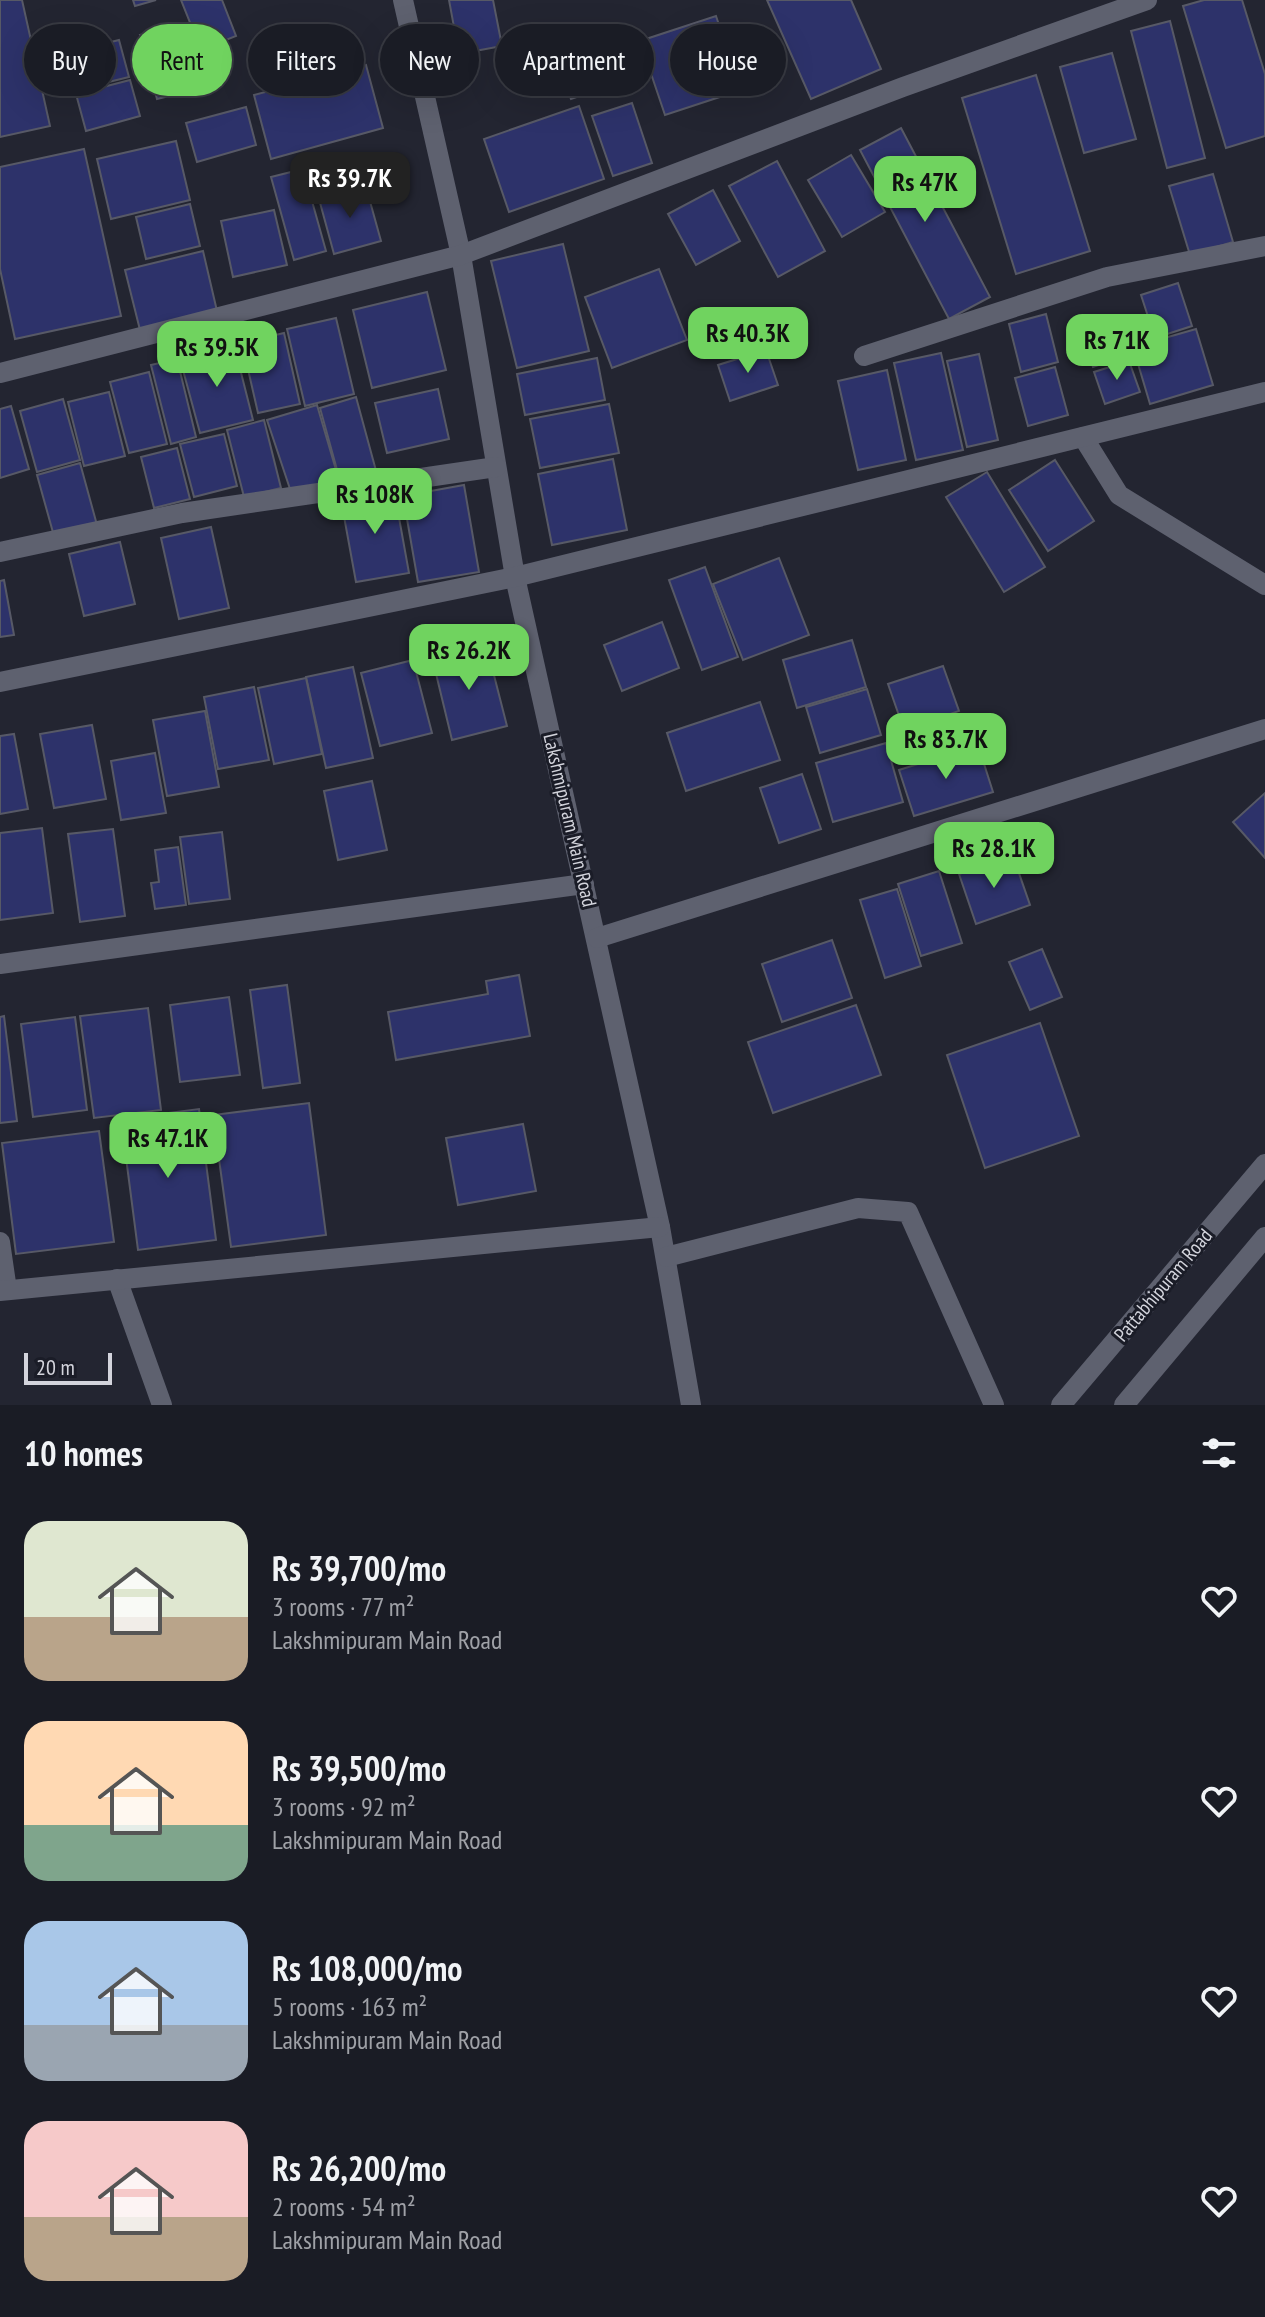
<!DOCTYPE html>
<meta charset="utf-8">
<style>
:root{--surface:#1a1c25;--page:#272932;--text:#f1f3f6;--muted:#9fa1a7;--line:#383a42;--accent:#70d35f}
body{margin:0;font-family:"PT Sans Narrow",sans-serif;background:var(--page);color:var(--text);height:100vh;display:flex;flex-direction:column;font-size:30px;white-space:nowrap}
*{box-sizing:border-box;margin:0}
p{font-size:26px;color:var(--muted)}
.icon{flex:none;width:44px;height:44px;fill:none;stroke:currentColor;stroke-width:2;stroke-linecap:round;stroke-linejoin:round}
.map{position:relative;height:1405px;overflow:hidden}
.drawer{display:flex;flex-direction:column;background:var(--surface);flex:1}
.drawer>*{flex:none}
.banner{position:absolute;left:24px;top:24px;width:800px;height:72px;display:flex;gap:16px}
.scale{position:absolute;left:24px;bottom:20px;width:88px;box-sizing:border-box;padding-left:8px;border:4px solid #d3d4dc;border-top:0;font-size:22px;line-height:28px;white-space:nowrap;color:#d3d4dc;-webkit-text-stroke:6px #1a1c27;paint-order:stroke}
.price{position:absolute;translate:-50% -68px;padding:0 18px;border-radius:16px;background:var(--accent);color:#111;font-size:26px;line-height:52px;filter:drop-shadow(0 2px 4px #0008)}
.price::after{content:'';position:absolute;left:50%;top:48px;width:24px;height:18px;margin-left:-12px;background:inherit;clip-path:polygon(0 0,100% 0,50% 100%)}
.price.on{background:#222;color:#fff}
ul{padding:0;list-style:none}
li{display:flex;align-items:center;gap:24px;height:200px;padding:0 24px}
li span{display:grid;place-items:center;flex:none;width:224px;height:160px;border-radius:24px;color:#555}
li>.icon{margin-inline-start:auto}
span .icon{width:96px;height:96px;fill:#fffc;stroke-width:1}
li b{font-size:34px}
h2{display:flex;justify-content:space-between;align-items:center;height:96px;padding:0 24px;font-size:34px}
.tag{padding:0 28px;border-radius:36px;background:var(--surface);box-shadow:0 8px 32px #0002,0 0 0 2px var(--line);font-size:28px;line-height:72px}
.tag.on{background:var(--accent);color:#111}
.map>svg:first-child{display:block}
.building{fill:#2d326a;stroke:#575966;stroke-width:2}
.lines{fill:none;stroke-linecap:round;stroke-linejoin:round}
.minor{stroke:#5e616f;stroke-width:20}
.labels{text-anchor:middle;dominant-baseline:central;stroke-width:6;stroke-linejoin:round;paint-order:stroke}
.street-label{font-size:20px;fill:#d3d4dc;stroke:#1a1c27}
</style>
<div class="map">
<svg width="1265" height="1405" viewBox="0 0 1265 1405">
<rect width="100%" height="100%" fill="#232531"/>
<!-- building -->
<g class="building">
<path d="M 0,0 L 22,0 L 50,126 L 0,137 Z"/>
<path d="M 133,0 L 156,0 L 135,6 Z"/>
<path d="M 181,0 L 222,0 L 236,36 L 201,50 Z"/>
<path d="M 449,0 L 493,0 L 502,46 L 459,54 Z"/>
<path d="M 767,0 L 851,0 L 881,69 L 811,99 Z"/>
<path d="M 1204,0 L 1242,0 L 1265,74 L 1265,136 L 1226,148 L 1183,6 Z"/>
<path d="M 716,16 L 741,90 L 665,115 L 640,41 Z"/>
<path d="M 1170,21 L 1205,158 L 1167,168 L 1131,31 Z"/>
<path d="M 180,25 L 197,89 L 157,99 L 140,35 Z"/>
<path d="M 119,40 L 129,77 L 76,90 L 67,53 Z"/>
<path d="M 592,46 L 606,87 L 571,99 L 557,58 Z"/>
<path d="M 1112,53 L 1136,139 L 1084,153 L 1060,67 Z"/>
<path d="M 366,65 L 383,128 L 271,159 L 254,95 Z"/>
<path d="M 1036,75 L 1090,251 L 1016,274 L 962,98 Z"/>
<path d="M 130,80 L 140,116 L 86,131 L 76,94 Z"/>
<path d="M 632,103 L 652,163 L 613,176 L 592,116 Z"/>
<path d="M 579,106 L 604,179 L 509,212 L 484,139 Z"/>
<path d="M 246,107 L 256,145 L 197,162 L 186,123 Z"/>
<path d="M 901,128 L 990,297 L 949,319 L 860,150 Z"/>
<path d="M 176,141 L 190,200 L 111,219 L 97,159 Z"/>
<path d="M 84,149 L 121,316 L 15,339 L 0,269 L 0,167 Z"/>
<path d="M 851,155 L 885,212 L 842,237 L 808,180 Z"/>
<path d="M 777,161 L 825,251 L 778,277 L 729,186 Z"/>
<path d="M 303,169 L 326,251 L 294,260 L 271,177 Z"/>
<path d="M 1213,174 L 1233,242 L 1190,255 L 1169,186 Z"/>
<path d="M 366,187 L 381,241 L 334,254 L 319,199 Z"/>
<path d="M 713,190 L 740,241 L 696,265 L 668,214 Z"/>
<path d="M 190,204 L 200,246 L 146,259 L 136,217 Z"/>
<path d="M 274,210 L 287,265 L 233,277 L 221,221 Z"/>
<path d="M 563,244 L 589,351 L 517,368 L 491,261 Z"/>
<path d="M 203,251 L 217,311 L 140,330 L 125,270 Z"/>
<path d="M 659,269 L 687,340 L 612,368 L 585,297 Z"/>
<path d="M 1178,283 L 1192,326 L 1155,338 L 1141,295 Z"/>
<path d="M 427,292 L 446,370 L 372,388 L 353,310 Z"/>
<path d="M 1046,314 L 1058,362 L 1021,372 L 1009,324 Z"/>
<path d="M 336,318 L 354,394 L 305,406 L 287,329 Z"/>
<path d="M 1113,321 L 1125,356 L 1093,367 L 1081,332 Z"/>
<path d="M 1196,329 L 1213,385 L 1150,404 L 1133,347 Z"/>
<path d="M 284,333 L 300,404 L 258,413 L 242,343 Z"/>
<path d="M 234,345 L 253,420 L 200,433 L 180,359 Z"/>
<path d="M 766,350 L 778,385 L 730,401 L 718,365 Z"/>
<path d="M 941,353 L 963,450 L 916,460 L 894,363 Z"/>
<path d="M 979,354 L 998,440 L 967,447 L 947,361 Z"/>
<path d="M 597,358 L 605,400 L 525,415 L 517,374 Z"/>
<path d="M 177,359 L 196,437 L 171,444 L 151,365 Z"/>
<path d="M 1129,361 L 1140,392 L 1105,404 L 1094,372 Z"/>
<path d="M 1055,367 L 1068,415 L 1028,426 L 1015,378 Z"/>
<path d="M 887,370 L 906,460 L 858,470 L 838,381 Z"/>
<path d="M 149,372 L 167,444 L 129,453 L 110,382 Z"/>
<path d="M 438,389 L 449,439 L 387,453 L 375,403 Z"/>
<path d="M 109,392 L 125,456 L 84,466 L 68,402 Z"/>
<path d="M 356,397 L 378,478 L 342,488 L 320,408 Z"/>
<path d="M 63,399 L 80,460 L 37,472 L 20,411 Z"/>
<path d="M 609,404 L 619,453 L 540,468 L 530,419 Z"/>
<path d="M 317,405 L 341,487 L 291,492 L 267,420 Z"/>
<path d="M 11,406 L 29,469 L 0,478 L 0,409 Z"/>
<path d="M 264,420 L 281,488 L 244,497 L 227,430 Z"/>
<path d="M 224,434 L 237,486 L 194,497 L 180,444 Z"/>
<path d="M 177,448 L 190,499 L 154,508 L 141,457 Z"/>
<path d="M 613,459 L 627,530 L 552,545 L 538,474 Z"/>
<path d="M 1055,460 L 1094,521 L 1048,551 L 1009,490 Z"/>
<path d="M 80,463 L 97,525 L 54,536 L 37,475 Z"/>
<path d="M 987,472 L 1045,567 L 1004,592 L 946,497 Z"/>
<path d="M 464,485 L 479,572 L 418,582 L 403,496 Z"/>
<path d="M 394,490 L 409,573 L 356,582 L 341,500 Z"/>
<path d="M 211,527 L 229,608 L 179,619 L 161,538 Z"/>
<path d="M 120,542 L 135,604 L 84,616 L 69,554 Z"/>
<path d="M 779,558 L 809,635 L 743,660 L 713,584 Z"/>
<path d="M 705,567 L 738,657 L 702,670 L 669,580 Z"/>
<path d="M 4,580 L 14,635 L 0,637 L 0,581 Z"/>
<path d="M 662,622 L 679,668 L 622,691 L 604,645 Z"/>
<path d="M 852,640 L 866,687 L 797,708 L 783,660 Z"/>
<path d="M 486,644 L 507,726 L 452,740 L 432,657 Z"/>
<path d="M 413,660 L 432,733 L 380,746 L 361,673 Z"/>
<path d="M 943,666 L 959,711 L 904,730 L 888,684 Z"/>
<path d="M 353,667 L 373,758 L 326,768 L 306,677 Z"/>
<path d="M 306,678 L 322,754 L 274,764 L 258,688 Z"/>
<path d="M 254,687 L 269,760 L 218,769 L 204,697 Z"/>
<path d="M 867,689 L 881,735 L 820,753 L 806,707 Z"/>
<path d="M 760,702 L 780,760 L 686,791 L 667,733 Z"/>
<path d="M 205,711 L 219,787 L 167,796 L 153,720 Z"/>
<path d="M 92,725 L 106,799 L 54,808 L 40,734 Z"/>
<path d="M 14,734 L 28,809 L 0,814 L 0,736 Z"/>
<path d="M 886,743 L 903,802 L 833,822 L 816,763 Z"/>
<path d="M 978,745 L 993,792 L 914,816 L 899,770 Z"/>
<path d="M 155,753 L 166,813 L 121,820 L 111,761 Z"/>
<path d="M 802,774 L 821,829 L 779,843 L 760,788 Z"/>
<path d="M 372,781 L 387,850 L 338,860 L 324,791 Z"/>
<path d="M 1265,793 L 1265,858 L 1233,822 Z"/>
<path d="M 42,828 L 53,913 L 0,920 L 0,833 Z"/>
<path d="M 113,829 L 125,916 L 80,922 L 68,834 Z"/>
<path d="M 222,832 L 230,899 L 189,904 L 180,837 Z"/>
<path d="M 178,847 L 186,905 L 155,909 L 151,883 L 159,882 L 155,850 Z"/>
<path d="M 1013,856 L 1030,905 L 976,924 L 959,874 Z"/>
<path d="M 939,871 L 962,943 L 921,956 L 898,884 Z"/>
<path d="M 897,889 L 921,966 L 885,978 L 860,900 Z"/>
<path d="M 832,940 L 852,998 L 782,1022 L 762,964 Z"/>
<path d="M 1042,949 L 1062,997 L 1030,1010 L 1009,962 Z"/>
<path d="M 519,975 L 530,1036 L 396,1060 L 388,1012 L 488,994 L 486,981 Z"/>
<path d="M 287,985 L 300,1083 L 263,1088 L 250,990 Z"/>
<path d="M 229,997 L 240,1075 L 180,1082 L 170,1005 Z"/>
<path d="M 856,1005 L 881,1075 L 773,1113 L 748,1042 Z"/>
<path d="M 148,1008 L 161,1110 L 94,1118 L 80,1016 Z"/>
<path d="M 4,1016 L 17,1121 L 0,1123 L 0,1017 Z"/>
<path d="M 75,1017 L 87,1110 L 33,1117 L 21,1024 Z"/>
<path d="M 1040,1023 L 1079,1136 L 985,1168 L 947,1055 Z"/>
<path d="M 309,1103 L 326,1235 L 231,1247 L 213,1115 Z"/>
<path d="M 199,1109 L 216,1240 L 138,1250 L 121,1119 Z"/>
<path d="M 523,1124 L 536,1191 L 458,1205 L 446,1138 Z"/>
<path d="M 99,1131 L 114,1242 L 16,1254 L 2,1143 Z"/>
</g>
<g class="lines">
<!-- minor -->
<g class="minor">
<path d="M 403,0 L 461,255 L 515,577 L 660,1227 L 691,1405"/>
<path d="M 864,356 L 1107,277 L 1265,246"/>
<path d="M 0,373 L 461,255 L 903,87 L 1147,0"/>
<path d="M 1083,437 L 1119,495 L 1265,585"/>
<path d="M 0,552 L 182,513 L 496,467"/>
<path d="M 0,682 L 515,577 L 1265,392"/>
<path d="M 597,938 L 1265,729"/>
<path d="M 0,964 L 584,884"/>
<path d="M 0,1242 L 7,1290"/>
<path d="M 666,1257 L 858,1208 L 908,1212 L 994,1405"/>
<path d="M 117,1279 L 162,1405"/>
<path d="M 0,1291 L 660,1227"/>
<path d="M 1061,1405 L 1265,1164"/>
<path d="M 1124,1405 L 1265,1237"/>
</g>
</g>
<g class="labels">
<!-- street labels -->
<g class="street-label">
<text transform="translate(570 820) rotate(77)">Lakshmipuram Main Road</text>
<text transform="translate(1163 1285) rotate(-50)">Pattabhipuram Road</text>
</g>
</g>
</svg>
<div class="scale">20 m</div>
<b class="price on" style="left:350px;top:220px">Rs 39.7K</b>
<b class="price" style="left:925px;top:224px">Rs 47K</b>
<b class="price" style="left:748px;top:375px">Rs 40.3K</b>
<b class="price" style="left:1117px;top:382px">Rs 71K</b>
<b class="price" style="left:217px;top:389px">Rs 39.5K</b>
<b class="price" style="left:375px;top:536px">Rs 108K</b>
<b class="price" style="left:469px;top:692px">Rs 26.2K</b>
<b class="price" style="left:946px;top:781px">Rs 83.7K</b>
<b class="price" style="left:994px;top:890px">Rs 28.1K</b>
<b class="price" style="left:168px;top:1180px">Rs 47.1K</b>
<div class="banner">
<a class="tag">Buy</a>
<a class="tag on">Rent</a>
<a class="tag">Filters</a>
<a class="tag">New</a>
<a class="tag">Apartment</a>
<a class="tag">House</a>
</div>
</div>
<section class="drawer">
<h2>10 homes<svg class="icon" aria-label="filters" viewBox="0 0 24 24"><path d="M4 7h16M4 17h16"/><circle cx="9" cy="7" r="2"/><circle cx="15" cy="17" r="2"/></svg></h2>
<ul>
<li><span style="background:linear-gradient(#dfe7d0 60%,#b9a48a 0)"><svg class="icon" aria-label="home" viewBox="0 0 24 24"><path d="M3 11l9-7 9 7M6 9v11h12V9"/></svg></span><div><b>Rs 39,700/mo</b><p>3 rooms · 77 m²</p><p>Lakshmipuram Main Road</p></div><svg class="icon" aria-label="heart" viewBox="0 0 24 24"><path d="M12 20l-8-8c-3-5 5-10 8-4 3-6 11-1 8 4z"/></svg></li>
<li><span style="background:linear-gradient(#ffd9b3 65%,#7fa58c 0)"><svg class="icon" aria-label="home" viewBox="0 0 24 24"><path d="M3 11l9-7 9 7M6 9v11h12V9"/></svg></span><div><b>Rs 39,500/mo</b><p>3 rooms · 92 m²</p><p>Lakshmipuram Main Road</p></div><svg class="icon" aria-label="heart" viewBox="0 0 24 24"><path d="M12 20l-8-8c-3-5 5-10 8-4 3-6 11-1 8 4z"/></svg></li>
<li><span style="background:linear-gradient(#a9c7e8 65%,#9aa5b1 0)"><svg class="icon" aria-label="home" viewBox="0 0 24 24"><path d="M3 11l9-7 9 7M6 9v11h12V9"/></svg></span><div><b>Rs 108,000/mo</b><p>5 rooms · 163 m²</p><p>Lakshmipuram Main Road</p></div><svg class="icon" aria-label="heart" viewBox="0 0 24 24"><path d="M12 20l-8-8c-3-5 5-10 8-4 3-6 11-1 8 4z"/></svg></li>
<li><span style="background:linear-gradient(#f6c9c9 60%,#b9a48a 0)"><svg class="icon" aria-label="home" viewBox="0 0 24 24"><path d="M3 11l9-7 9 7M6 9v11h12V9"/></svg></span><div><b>Rs 26,200/mo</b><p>2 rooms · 54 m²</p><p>Lakshmipuram Main Road</p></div><svg class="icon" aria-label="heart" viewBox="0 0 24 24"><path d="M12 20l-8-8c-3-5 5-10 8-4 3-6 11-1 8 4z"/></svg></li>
</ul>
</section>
